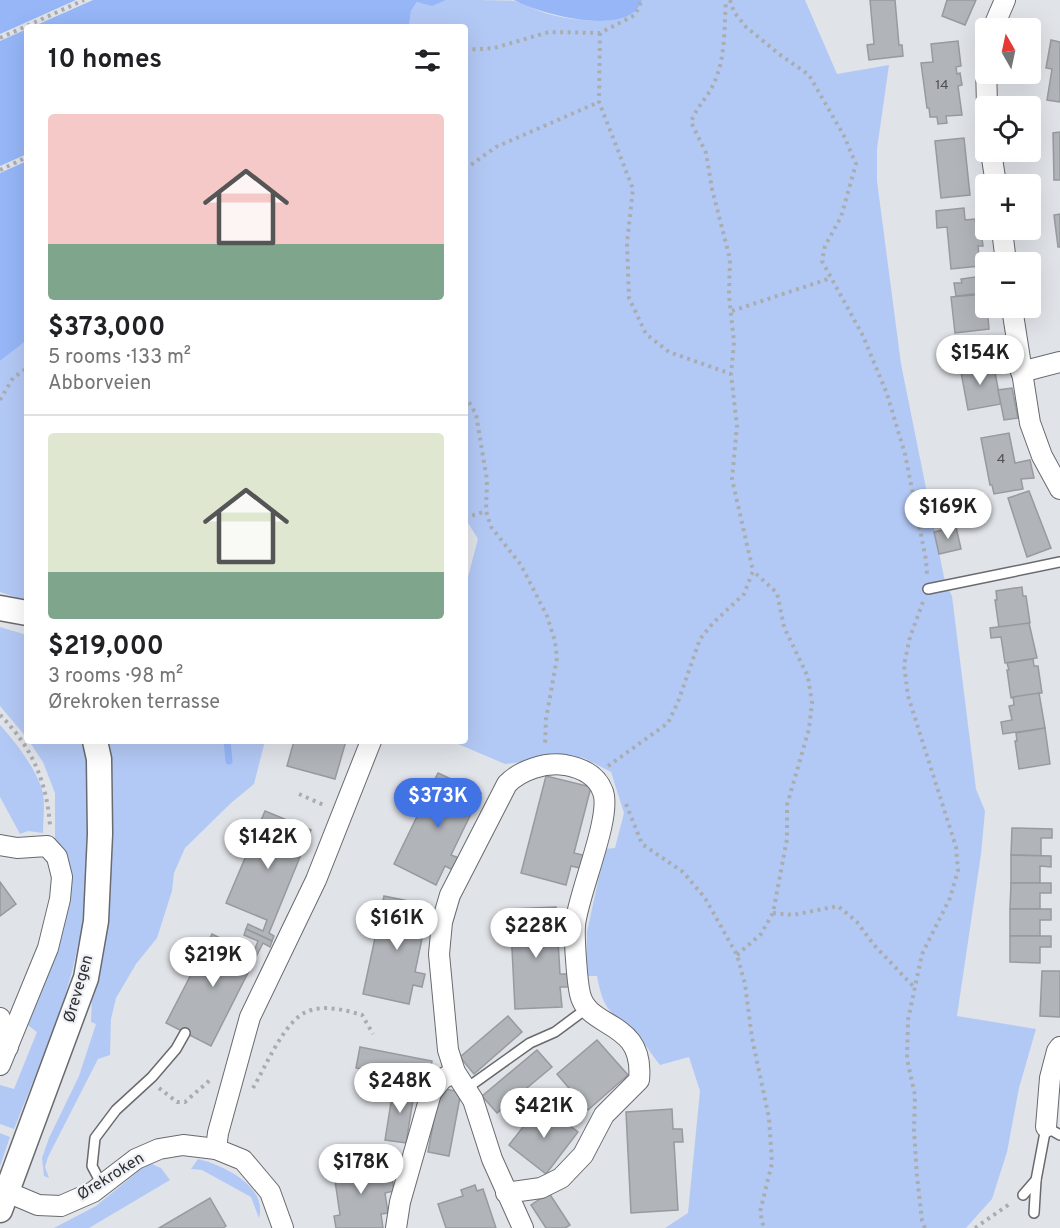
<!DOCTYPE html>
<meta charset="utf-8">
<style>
:root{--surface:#fff;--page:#f6f6f6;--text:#202124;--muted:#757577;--line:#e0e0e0;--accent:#4273e4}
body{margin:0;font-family:Overpass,sans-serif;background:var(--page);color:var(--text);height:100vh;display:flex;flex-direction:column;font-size:22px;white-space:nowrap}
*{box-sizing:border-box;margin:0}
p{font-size:20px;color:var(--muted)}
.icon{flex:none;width:33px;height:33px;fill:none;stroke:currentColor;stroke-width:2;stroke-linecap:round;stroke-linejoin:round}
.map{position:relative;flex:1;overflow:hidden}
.sheet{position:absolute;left:24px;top:24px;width:444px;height:720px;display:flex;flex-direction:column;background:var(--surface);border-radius:6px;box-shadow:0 6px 24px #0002}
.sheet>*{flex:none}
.needle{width:39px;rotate:351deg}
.fabs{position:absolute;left:975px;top:18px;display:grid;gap:12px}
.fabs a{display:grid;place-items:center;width:66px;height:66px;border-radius:6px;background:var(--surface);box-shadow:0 6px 24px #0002;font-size:30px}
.price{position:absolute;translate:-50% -51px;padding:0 14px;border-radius:21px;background:#fff;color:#222;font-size:20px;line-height:39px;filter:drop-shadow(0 2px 3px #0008)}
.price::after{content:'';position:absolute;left:50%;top:36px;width:18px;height:14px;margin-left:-9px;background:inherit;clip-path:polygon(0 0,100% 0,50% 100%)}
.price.active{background:var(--accent);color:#fff}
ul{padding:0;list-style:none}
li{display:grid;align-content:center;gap:12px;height:318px;padding:0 24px}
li+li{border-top:2px solid var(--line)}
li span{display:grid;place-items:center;height:186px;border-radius:6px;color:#555}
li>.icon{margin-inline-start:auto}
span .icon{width:108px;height:108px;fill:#fffc;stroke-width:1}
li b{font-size:26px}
h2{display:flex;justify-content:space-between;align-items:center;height:72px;padding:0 24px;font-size:26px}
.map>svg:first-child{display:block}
.green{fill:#b3c9f5}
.water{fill:#96b6f8}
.pier{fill:#e0e3e8}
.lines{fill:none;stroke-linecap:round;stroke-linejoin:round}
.stream{stroke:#96b6f8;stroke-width:7}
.building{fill:#b1b4b9;stroke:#979a9e;stroke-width:1.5}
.service-casing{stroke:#686a6e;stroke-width:12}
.minor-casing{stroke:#686a6e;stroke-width:22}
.tertiary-casing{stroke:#686a6e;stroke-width:27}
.path{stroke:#aaadb0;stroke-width:4;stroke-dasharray:3 4.5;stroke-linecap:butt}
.service{stroke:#fff;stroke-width:9}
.minor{stroke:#fff;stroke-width:20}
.tertiary{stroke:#fff;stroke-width:24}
.labels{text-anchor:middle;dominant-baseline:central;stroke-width:4.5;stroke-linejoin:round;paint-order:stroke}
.number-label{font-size:14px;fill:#505153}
.street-label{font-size:16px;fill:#2f3031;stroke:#eef0f5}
</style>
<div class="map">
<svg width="1060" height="1228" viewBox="0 0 1060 1228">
<rect width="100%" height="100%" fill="#e0e3e8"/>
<!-- green -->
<g class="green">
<path d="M 446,0 C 461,0 503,0 515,1 C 525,4 535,10 545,13 C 568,20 633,31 642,0 L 805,0 L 837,74 L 889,65 L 877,149 L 877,181 L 901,364 L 945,582 L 952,596 L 976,789 L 985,811 L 981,854 L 957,1016 L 1036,1029 L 1019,1088 L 1007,1152 L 992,1199 L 966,1228 L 665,1228 L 688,1213 L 700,1091 L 689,1057 L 660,1065 C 652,1055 645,1043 636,1034 C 610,1010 604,1013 597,976 L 586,976 L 587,932 L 605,849 L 615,848 L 624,813 L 611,772 L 584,758 L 553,753 L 521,762 L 505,764 L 451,741 L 465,741 L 465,588 L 478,539 L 465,518 L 465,27 L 409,27 L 411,11 L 417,2 L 427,3 Z"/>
<path d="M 27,340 L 27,601 L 0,592 L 0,361 Z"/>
<path d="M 0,627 L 27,635 L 27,738 L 0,706 Z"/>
<path d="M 0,725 C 14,740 40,774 43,794 C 45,807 43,821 43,833 L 28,831 L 20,834 L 0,797 Z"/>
<path d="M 29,741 L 86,741 L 89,854 L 82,927 L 72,972 L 58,1019 L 14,1129 L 0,1124 L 0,1085 L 14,1089 L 37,1032 L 25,1023 L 45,977 L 55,843 L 55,793 L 43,762 Z"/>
<path d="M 110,741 L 265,741 L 254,784 L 231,803 L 185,848 L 174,873 L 172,891 L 157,938 L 136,964 L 116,998 L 111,1019 L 110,1055 L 98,1059 L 48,1157 L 45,1167 L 49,1178 L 44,1176 L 42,1158 L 49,1138 L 79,1076 L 96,1024 L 91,1022 L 92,996 L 112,812 Z"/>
<path d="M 0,1133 L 10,1137 L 0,1166 Z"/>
<path d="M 198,1159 C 223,1165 268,1186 259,1218 L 251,1197 L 202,1170 L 191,1169 Z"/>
<path d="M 152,1164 L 161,1168 L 170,1180 L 89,1228 L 54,1228 L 96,1206 L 146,1165 Z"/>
</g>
<!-- water -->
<g class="water">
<path d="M 0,0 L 446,0 L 432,6 L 417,2 L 411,11 L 409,27 L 27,27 L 27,340 L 0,361 Z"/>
<path d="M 514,0 L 642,0 C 630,39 539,14 514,0 Z"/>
</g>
<!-- pier -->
<g class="pier">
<path d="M 76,0 L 93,0 L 32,27 L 27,27 L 27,29 L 0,41 L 0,34 Z"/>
<path d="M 27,154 L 27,161 L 0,173 L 0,166 Z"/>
</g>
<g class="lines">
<!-- stream -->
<path class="stream" d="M 227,741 L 229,761"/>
</g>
<!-- building -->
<g class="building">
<path d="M 870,0 L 895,0 L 899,45 L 902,45 L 903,56 L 869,60 L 867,45 L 874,44 Z"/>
<path d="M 947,0 L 976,0 L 965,25 L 942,16 Z"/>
<path d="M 1030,38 L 1037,39 L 1031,67 L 1030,67 Z"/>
<path d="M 1051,40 L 1060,42 L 1060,102 L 1047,100 L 1052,69 L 1046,68 Z"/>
<path d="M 958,41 L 961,66 L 956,67 L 957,74 L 960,73 L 962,85 L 958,86 L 962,115 L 946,116 L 947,123 L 938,124 L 937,117 L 930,117 L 929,108 L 927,108 L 921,63 L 933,62 L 931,44 Z"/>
<path d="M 1060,132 L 1060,180 L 1054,180 L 1053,133 Z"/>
<path d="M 964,138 L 970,195 L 941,198 L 935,141 Z"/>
<path d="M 964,208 L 965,220 L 975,219 L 977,232 L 981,231 L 983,246 L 978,246 L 980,266 L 951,269 L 947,227 L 937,228 L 936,211 Z"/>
<path d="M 1060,214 L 1060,247 L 1058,247 L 1054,215 Z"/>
<path d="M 982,276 L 984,293 L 956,296 L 954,283 L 962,283 L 961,279 Z"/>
<path d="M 986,294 L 989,329 L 955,333 L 951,297 Z"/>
<path d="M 993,362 L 1001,404 L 968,410 L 960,367 Z"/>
<path d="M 1012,388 L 1018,418 L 1004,420 L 998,390 Z"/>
<path d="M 1009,433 L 1015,463 L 1030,460 L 1034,478 L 1021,479 L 1023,489 L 994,494 L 992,485 L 990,485 L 981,438 Z"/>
<path d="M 1029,491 L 1051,548 L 1027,557 L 1008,498 Z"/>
<path d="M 956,527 L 961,549 L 939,554 L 934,532 Z"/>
<path d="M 1022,587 L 1023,596 L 1026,596 L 1030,623 L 999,628 L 995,600 L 997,600 L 996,591 Z"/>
<path d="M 1029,623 L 1037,658 L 1005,663 L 1001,637 L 991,638 L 990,628 Z"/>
<path d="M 1033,659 L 1034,666 L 1038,666 L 1042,693 L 1011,698 L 1007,670 L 1009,670 L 1007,663 Z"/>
<path d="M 1039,693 L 1045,728 L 1003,734 L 1001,722 L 1012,720 L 1009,706 L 1014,705 L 1013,697 Z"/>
<path d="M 1045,728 L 1050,764 L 1019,769 L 1015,741 L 1017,741 L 1016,733 Z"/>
<path d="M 294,741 L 346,741 L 335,779 L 287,766 Z"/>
<path d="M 438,773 L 481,793 L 451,855 L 459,858 L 453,870 L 445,866 L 436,885 L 394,864 L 424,802 L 420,799 L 425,789 L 429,791 Z"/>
<path d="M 546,776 L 591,787 L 574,853 L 583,855 L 580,868 L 571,866 L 566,885 L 521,873 Z"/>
<path d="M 265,811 L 311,830 L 269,933 L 274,936 L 272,941 L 246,929 L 248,924 L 263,931 L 267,920 L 226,903 Z"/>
<path d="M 1012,828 L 1052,829 L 1052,838 L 1041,838 L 1041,856 L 1011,855 Z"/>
<path d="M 1011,855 L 1051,856 L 1051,867 L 1040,866 L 1040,883 L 1011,883 Z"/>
<path d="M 0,882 L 16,904 L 0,916 Z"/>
<path d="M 1011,883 L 1051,883 L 1051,893 L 1040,893 L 1040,909 L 1010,909 Z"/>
<path d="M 384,896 L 429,905 L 415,972 L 425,974 L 422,987 L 413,985 L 409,1004 L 363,994 Z"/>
<path d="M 556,907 L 560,974 L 569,974 L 570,987 L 560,987 L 562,1007 L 515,1009 L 510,909 Z"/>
<path d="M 1010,909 L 1051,909 L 1051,920 L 1040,920 L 1040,936 L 1010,936 Z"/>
<path d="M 246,929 L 272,941 L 270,947 L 263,943 L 211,1046 L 166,1023 L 212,934 L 253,954 L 258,941 L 244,935 Z"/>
<path d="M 1010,936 L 1051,936 L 1051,947 L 1040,947 L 1040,963 L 1010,962 Z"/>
<path d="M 1042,971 L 1060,971 L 1060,1017 L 1040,1016 Z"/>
<path d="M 508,1016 L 522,1032 L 474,1074 L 460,1057 Z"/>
<path d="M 597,1040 L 628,1075 L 588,1110 L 580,1100 L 577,1102 L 572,1096 L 574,1094 L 557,1074 Z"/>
<path d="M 360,1047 L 432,1061 L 428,1082 L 356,1068 Z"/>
<path d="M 537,1050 L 552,1067 L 497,1113 L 482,1096 Z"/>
<path d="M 394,1084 L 415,1088 L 406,1143 L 385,1140 Z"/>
<path d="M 440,1088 L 461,1092 L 449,1156 L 428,1152 Z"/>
<path d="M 541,1104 L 578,1132 L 546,1174 L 509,1145 Z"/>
<path d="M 672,1109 L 673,1129 L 682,1129 L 683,1142 L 674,1142 L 678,1210 L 631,1213 L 626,1112 Z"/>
<path d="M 380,1161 L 383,1180 L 392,1178 L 394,1191 L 385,1193 L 388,1213 L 381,1214 L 383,1228 L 336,1228 L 334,1216 L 340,1215 L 333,1167 Z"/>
<path d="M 475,1185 L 477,1191 L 483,1189 L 496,1228 L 446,1228 L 438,1204 L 463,1196 L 461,1190 Z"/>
<path d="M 549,1193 L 570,1225 L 565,1228 L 546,1228 L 531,1205 Z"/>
<path d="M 210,1198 L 226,1226 L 223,1228 L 159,1228 Z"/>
</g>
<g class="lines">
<!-- service casing -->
<g class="service-casing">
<g id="service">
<path d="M 928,589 L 1060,562"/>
<path d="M 467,1088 L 530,1043 L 555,1032 L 586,1009"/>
<path d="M 102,1185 L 92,1166 L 95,1138 L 116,1110 L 152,1077 L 176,1049 L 185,1033"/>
<path d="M 1023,1195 L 1036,1180 L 1046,1127 L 1060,1135"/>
<path d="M 1034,1213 L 1036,1180"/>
</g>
</g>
<!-- minor casing -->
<g class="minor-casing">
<g id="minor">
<path d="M 993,28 L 1005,0"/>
<path d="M 986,65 L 987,106"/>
<path d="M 991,152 L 996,184"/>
<path d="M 1002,230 L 1006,262"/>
<path d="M 1012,308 L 1030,423 L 1042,456 L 1060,489"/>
<path d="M 1021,372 L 1060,362"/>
<path d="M 0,845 L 17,848 L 47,846 L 57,857 L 62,877 L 60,899 L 48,948 L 0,1065"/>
<path d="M 0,1018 L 8,1047"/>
<path d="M 1046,1127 L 1050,1078 L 1057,1051 L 1060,1047"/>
<path d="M 216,1149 L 218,1133 L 250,1017 L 316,880 L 371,741"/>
<path d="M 0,1189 L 38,1205 L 61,1206 L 93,1192 L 136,1159 L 159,1149 L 183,1145 L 216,1149 L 243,1160 L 270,1192 L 283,1228"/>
<path d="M 506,1193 L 541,1188 L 561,1178 L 583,1155 L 604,1115 L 639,1080 C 645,1019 588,1030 580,994 C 577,981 574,938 575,925 C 578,894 612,817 603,792 C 597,775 582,768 565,765 C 545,762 521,770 507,784 L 450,895 L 442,922 L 439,954 L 448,1050 L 455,1072 L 473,1100 L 492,1159 L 523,1228"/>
<path d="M 396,1228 L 400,1202 L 431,1093 L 442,1079 L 455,1072"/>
</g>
</g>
<!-- tertiary casing -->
<g class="tertiary-casing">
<g id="tertiary">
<path d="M 0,608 L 27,613"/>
<path d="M 0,1210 L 86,978 L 96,921 L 100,834 L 99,759 L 95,741"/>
</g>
</g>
<!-- path -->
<g class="path">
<path d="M 730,0 L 734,12 L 746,27 L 779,54 L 809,75 L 844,136 L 856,164 L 841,217 L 825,246 L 822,261 L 863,336 L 887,394 L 905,454 L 926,560 L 927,575"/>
<path d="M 600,33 L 599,102 L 633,189 L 627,243 L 629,298 L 646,334 L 669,352 L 731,374"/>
<path d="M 0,38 L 84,0"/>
<path d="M 465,50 L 494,48 L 549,32 L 600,33 L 635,15 L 642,0"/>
<path d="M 465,169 L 496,147 L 599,102"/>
<path d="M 0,170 L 27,157"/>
<path d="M 732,311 L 831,278"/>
<path d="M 465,396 L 476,414 L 487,480 L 486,511 L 491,527 L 521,565 L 547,616 L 555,641 L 557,658 L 546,719 L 545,747"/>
<path d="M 0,400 L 13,378 L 27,368"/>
<path d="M 465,518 L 486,511"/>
<path d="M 923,602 L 910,637 L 904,665 L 908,696 L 956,847 L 958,870 L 950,898 L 922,954 L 908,1020 L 907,1059 L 915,1095 L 914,1130 L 917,1176 L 922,1221 L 925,1228"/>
<path d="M 0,715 C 32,747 47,782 50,826"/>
<path d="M 608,766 L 668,723 L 678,702 L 700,639 L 713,623 L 744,594 L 753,571 L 732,479 L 737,426 L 731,374 L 734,342 L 729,296 L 730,259 L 712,189 L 706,153 L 691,122 C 696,108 707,98 713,85 C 726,59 724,28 726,0"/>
<path d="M 299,794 L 326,806"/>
<path d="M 626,804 L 642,844 L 683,872 L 705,898 L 737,955 L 745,984 L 752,1038 L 769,1118 L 772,1163 L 760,1212 L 764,1228"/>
<path d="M 773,913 L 793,915 L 838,906 L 857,922 L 874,945 L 913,986"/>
<path d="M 737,955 L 761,934 L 773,913 L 787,839 L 787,805 L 809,729 L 812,703 L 808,677 L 784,627 L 777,593 L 753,571"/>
<path d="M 159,1088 L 177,1102 L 185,1102 L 210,1080"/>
<path d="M 253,1088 C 266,1066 284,1022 306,1012 C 323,1004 345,1010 362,1015 L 373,1034"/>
<path d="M 975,1228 L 1011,1203"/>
</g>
<!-- service -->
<use href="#service" class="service"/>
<!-- minor -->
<use href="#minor" class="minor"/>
<!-- tertiary -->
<use href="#tertiary" class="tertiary"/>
</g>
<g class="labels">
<!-- number labels -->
<g class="number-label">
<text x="942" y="85">14</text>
<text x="1001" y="459">4</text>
</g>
<!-- street labels -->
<g class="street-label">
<text transform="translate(79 989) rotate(-74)">Ørevegen</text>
<text transform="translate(111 1177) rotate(-32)">Ørekroken</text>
</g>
</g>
</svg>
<div class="fabs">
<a><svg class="needle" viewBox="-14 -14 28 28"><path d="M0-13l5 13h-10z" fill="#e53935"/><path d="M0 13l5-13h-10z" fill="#757577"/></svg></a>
<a><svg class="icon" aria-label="locate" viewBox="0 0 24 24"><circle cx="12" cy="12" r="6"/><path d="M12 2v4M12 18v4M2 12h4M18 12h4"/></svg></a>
<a>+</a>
<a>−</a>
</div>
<b class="price" style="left:980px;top:386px">$154K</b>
<b class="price" style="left:948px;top:540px">$169K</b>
<b class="price active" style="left:438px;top:829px">$373K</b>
<b class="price" style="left:268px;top:870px">$142K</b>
<b class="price" style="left:397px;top:951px">$161K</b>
<b class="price" style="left:536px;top:959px">$228K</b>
<b class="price" style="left:213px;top:988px">$219K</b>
<b class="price" style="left:400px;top:1114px">$248K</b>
<b class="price" style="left:544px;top:1139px">$421K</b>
<b class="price" style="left:361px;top:1195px">$178K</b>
<section class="sheet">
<h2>10 homes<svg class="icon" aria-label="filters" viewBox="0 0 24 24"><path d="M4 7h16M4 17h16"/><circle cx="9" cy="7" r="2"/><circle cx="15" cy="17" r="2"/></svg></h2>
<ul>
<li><span style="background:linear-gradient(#f6c9c9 70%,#7fa58c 0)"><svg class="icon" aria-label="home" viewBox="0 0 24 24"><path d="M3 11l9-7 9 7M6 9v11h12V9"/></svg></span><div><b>$373,000</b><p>5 rooms · 133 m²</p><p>Abborveien</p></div></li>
<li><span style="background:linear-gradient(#dfe7d0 75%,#7fa58c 0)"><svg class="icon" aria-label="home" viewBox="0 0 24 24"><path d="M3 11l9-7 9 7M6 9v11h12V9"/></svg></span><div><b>$219,000</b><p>3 rooms · 98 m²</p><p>Ørekroken terrasse</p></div></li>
</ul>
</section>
</div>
